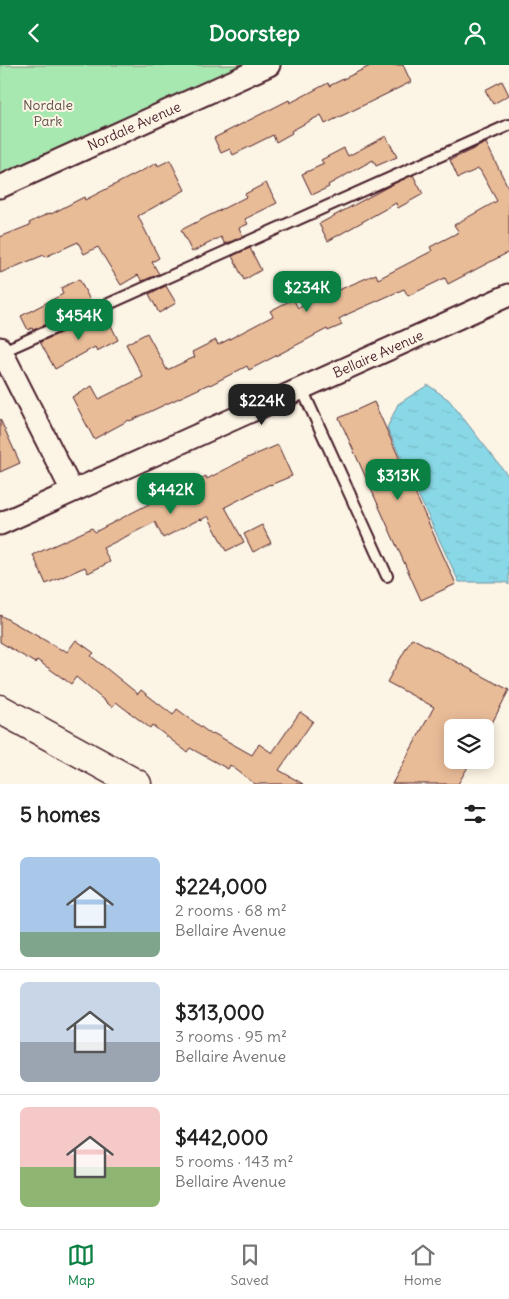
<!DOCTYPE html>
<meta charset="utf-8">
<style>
:root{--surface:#fff;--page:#f2f2f2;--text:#222;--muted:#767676;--line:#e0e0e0;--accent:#0b8043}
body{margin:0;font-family:Delius,sans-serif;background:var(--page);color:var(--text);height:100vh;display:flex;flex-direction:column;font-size:19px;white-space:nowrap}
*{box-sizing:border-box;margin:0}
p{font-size:16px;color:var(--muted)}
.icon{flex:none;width:28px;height:28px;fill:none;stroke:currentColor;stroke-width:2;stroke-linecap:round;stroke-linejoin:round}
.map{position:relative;height:719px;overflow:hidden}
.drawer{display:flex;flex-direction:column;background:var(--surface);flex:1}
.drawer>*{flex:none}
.controls{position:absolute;left:444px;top:654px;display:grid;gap:10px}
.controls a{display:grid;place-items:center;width:50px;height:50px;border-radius:8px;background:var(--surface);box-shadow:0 2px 12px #0003;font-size:25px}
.price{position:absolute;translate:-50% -42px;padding:0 11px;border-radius:10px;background:var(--accent);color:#fff;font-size:16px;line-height:32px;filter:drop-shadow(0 1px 2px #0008)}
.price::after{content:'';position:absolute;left:50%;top:30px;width:15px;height:11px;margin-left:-8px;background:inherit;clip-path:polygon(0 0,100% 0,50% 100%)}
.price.active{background:#222;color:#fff}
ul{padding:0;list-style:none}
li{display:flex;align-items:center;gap:15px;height:125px;padding:0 20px}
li+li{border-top:1px solid var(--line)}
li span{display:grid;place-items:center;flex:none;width:140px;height:100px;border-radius:8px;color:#555}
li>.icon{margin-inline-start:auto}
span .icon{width:60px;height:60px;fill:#fffc;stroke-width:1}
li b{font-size:21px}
h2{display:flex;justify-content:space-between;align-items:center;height:60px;padding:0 20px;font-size:21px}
header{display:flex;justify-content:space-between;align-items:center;height:65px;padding:0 20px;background:var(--accent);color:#fff;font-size:22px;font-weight:700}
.menu{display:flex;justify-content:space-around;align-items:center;height:70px;border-top:1px solid var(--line);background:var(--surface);font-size:14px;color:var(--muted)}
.menu a{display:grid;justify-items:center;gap:2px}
.menu .active{color:var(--accent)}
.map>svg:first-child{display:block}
.green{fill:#a7e7b0;stroke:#78836e}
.water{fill:url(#water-ripples);stroke:#708e9c}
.building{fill:#e9bc98;stroke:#4a1f2b}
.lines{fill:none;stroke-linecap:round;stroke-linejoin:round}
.lane-casing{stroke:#4a1f2b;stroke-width:14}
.street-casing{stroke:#4a1f2b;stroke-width:25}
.primary-casing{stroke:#4a1f2b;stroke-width:31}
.lane{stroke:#fcf5e5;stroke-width:10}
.street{stroke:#fcf5e5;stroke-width:21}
.primary{stroke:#fcf5e5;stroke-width:28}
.labels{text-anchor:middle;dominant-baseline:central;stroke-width:4;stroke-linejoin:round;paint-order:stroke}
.park-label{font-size:14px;fill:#61514c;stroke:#fcf5e5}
.street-label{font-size:14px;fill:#4a1f2b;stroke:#fcf5e5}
</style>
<header><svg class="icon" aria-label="back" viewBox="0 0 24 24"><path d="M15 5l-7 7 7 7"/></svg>Doorstep<svg class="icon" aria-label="person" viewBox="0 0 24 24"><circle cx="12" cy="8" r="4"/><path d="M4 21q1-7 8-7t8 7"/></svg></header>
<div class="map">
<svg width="509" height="719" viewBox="0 0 509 719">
<defs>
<pattern id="water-ripples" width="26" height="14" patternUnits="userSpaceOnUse" patternTransform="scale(1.25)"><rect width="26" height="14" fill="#89d8e7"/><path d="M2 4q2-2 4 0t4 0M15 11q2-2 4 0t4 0" fill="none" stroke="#78b9c6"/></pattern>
</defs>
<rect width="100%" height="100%" fill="#fcf5e5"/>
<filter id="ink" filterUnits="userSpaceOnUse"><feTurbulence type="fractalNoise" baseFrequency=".02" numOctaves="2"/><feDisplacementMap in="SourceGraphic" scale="10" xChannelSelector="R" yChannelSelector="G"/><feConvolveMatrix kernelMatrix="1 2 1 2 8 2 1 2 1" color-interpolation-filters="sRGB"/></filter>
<g filter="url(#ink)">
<!-- green -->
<path class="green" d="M 0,0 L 269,0 L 0,122 Z"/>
<!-- water -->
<path class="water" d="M 428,320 L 449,335 L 509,412 L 509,520 L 505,517 L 459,517 L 387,363 L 398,339 Z"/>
<!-- building -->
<g class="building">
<path d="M 372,0 L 403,0 L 411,17 L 325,59 L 321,50 L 291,66 L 292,68 L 276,77 L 273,70 L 233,90 L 230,84 L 221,88 L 214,73 L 289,35 L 290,38 L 328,18 L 329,21 Z"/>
<path d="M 502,16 L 509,30 L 493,39 L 485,25 Z"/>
<path d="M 386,71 L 397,92 L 376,101 L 373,95 L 328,120 L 329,122 L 312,130 L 302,109 L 324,99 L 321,95 L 344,83 L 348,91 Z"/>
<path d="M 486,78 L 509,124 L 509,187 L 448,219 L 445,213 L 408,231 L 404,224 L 348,249 L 339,254 L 342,260 L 328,266 L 327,264 L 249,305 L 247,301 L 210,320 L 209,319 L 130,356 L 129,355 L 94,374 L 72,332 L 92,321 L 99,334 L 143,312 L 126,279 L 147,268 L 167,305 L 195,292 L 192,287 L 216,275 L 218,280 L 273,251 L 270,246 L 293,234 L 298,243 L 314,236 L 309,224 L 321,218 L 327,230 L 376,209 L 378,214 L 432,186 L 430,182 L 459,167 L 454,160 L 497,136 L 480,105 L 478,104 L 458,113 L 450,95 Z"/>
<path d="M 170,95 L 185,125 L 138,151 L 159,193 L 152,197 L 159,209 L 142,216 L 138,210 L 121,220 L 98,182 L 84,189 L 78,177 L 45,192 L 44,190 L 0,208 L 0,172 L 30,160 L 29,158 L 47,149 L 51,148 L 51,149 L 84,132 L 85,135 L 157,98 L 158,101 Z"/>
<path d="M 413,110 L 423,129 L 398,143 L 396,138 L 328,176 L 319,159 L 391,120 Z"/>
<path d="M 266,118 L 277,138 L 245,154 L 248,159 L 239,163 L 243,171 L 225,179 L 221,172 L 192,187 L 181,165 L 246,132 L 245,129 Z"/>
<path d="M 250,183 L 261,205 L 244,215 L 232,191 Z"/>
<path d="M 79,214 L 92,239 L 33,265 L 32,263 L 28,265 L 21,251 L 63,229 L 61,223 Z"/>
<path d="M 166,221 L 176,238 L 159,248 L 149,229 Z"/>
<path d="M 98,251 L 102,258 L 108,254 L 118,275 L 97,286 L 95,282 L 55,304 L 40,277 Z"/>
<path d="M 374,337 L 456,519 L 421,535 L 339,353 Z"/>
<path d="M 0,354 L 20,398 L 0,407 Z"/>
<path d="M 278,380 L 292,411 L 270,420 L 270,419 L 225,442 L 244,477 L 226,486 L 208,451 L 201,455 L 200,454 L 163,473 L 155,457 L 103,483 L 110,497 L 88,508 L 85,502 L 46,519 L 33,490 L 92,463 L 95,467 L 168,429 L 169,431 L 206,411 L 207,414 L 245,394 Z"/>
<path d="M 262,460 L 271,478 L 253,487 L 244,469 Z"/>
<path d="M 0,550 L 62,585 L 63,584 L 67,587 L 76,575 L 94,588 L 91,591 L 138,629 L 141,625 L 173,650 L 177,644 L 212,670 L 213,668 L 252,690 L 259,679 L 272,688 L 300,647 L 313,656 L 279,705 L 303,719 L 255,719 L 230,700 L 228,704 L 190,683 L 187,687 L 152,660 L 150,663 L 116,637 L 112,642 L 76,612 L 71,619 L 37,595 L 35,598 L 0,577 Z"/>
<path d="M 412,573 L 509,625 L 490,662 L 452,662 L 452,695 L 472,695 L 458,719 L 392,719 L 434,642 L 387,617 Z"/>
</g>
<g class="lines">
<!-- lane casing -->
<g class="lane-casing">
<g id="lane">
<path d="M 1,287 L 509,60"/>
<path d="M 302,324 L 387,511"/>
</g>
</g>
<!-- street casing -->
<g class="street-casing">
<g id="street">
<path d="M 0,122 L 269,0"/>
<path d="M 0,283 L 72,426"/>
<path d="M 0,459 L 509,230"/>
</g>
</g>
<!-- primary casing -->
<g class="primary-casing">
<path id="primary" d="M 0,644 L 137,719"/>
</g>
<!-- lane -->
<use href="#lane" class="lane"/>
<!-- street -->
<use href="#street" class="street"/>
<!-- primary -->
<use href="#primary" class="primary"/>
</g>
</g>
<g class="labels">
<!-- park labels -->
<g class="park-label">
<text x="48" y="40">Nordale<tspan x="48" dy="16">Park</tspan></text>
</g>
<!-- street labels -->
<g class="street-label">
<text transform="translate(134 61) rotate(-24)">Nordale Avenue</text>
<text transform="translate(378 289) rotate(-24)">Bellaire Avenue</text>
</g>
</g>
</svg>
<div class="controls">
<a><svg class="icon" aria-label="layers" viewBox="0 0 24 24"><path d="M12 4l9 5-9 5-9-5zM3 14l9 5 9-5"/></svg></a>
</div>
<b class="price" style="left:307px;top:248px">$234K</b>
<b class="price" style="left:79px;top:276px">$454K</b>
<b class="price active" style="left:262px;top:361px">$224K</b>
<b class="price" style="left:398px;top:436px">$313K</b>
<b class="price" style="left:171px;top:450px">$442K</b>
</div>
<section class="drawer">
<h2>5 homes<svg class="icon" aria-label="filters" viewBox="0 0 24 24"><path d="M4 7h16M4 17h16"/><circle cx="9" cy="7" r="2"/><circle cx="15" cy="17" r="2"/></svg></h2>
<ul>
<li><span style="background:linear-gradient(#a9c7e8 75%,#7fa58c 0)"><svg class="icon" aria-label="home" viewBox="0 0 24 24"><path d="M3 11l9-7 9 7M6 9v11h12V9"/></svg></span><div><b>$224,000</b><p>2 rooms · 68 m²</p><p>Bellaire Avenue</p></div></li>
<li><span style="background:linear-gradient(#c9d6e8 60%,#9aa5b1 0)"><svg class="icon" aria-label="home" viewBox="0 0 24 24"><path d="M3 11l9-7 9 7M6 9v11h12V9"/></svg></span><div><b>$313,000</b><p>3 rooms · 95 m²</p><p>Bellaire Avenue</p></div></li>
<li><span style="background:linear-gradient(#f6c9c9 60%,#8fb573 0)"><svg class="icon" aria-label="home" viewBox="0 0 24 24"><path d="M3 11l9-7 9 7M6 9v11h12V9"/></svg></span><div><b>$442,000</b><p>5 rooms · 143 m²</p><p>Bellaire Avenue</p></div></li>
</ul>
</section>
<nav class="menu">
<a class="active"><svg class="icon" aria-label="map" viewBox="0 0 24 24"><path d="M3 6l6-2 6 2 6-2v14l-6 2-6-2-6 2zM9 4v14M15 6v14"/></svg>Map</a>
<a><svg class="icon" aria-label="saved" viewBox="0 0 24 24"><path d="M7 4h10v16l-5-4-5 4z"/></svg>Saved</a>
<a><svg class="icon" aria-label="home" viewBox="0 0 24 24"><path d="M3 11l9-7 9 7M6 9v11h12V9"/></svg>Home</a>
</nav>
